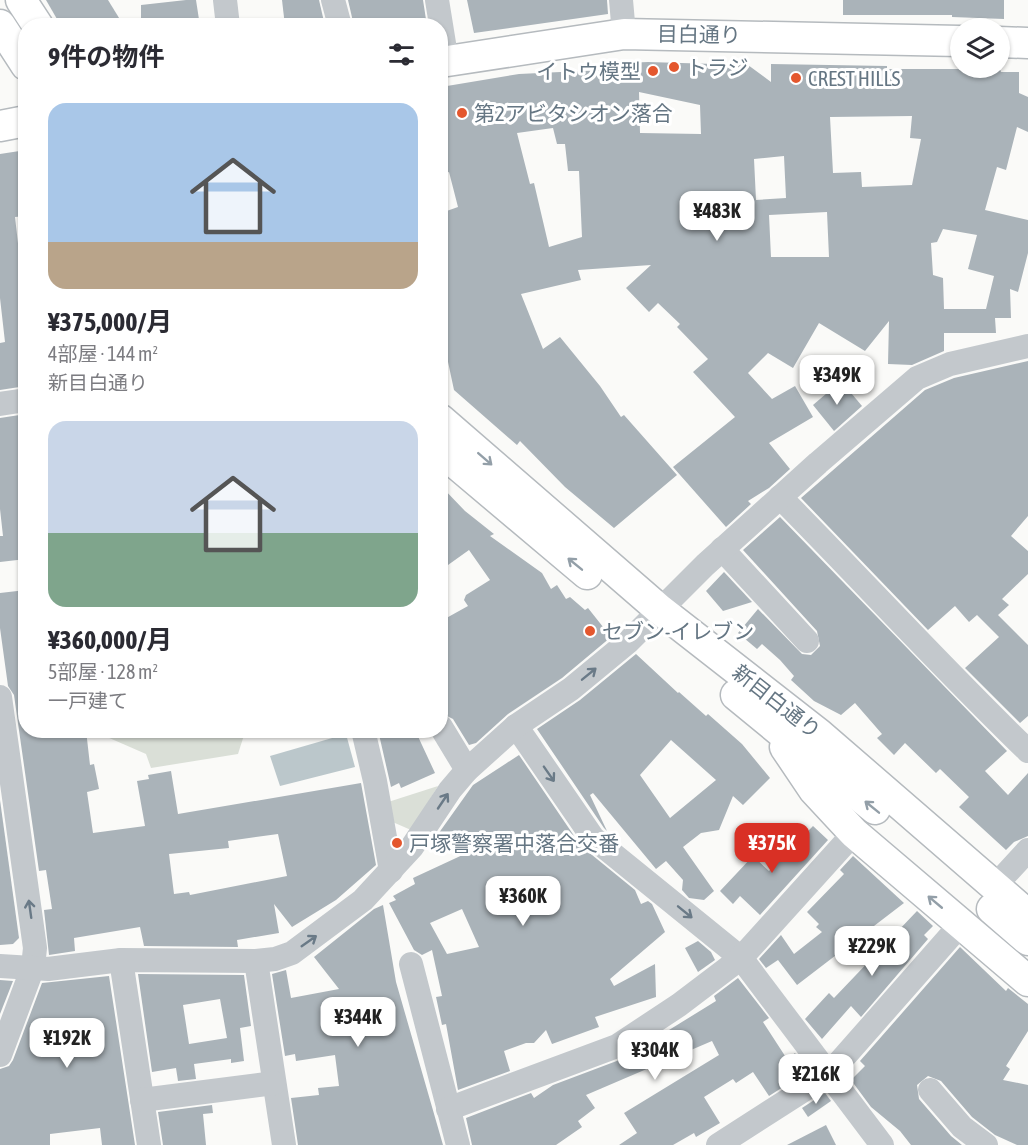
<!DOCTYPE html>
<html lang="ja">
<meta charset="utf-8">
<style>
:root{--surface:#fff;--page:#f7f7f7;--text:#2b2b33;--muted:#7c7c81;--accent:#d93025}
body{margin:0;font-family:"Asap Condensed","Noto Sans JP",sans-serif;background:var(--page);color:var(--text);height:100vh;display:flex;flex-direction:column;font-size:22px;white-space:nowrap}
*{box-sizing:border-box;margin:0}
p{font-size:20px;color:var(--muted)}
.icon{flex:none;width:33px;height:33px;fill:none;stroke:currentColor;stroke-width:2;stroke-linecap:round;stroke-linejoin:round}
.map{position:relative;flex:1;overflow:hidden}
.drawer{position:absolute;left:18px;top:18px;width:430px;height:720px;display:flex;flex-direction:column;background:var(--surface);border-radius:24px;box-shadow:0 2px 4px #0004}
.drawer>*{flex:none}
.controls{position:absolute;left:950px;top:18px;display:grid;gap:12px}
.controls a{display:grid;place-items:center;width:60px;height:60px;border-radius:50%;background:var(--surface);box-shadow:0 2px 4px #0004;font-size:30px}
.price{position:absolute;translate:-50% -51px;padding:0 14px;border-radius:12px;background:#fff;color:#222;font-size:20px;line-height:39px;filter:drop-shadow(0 2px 3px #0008)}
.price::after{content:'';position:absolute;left:50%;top:36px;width:18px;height:14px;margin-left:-9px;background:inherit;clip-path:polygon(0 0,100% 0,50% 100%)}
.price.on{background:var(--accent);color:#fff}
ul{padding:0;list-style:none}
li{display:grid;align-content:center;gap:12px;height:318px;padding:0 30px}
li span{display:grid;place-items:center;height:186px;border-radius:18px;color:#555}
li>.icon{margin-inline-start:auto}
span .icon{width:108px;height:108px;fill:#fffc;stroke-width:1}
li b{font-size:26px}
h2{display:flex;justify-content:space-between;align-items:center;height:72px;padding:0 30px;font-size:26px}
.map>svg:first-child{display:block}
.green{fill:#dadfd7}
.water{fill:#bbc7cb}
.building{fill:#aab3b9;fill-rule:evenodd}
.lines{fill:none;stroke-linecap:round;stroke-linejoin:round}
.major-casing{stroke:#b5babe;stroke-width:33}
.minor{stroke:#c3c8cc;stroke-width:24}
.major{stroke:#fff;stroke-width:30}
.oneway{stroke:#939fa8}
.oneway2{stroke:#6a7a87}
.poi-dot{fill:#e4572e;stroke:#fff;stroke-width:2}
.labels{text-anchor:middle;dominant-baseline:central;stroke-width:6;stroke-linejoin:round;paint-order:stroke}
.street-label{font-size:21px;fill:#657683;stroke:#fff}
.poi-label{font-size:21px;fill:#657683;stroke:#fff;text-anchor:start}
</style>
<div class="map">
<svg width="1028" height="1145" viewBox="0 0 1028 1145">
<rect width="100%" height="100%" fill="#fafaf8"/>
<!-- green -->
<g class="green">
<path d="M 106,731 L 106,730 L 253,731 L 245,732 L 238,754 L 151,768 L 146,754 L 107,737 Z"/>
<path d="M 438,786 L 411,830 L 388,820 L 385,803 Z"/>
</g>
<!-- water -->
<path class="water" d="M 346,734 L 355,767 L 280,786 L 270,756 Z"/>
<!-- building -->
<g class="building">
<path d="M 46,0 L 108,0 L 124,26 L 61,26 Z"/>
<path d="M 186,0 L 196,0 L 200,26 L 178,26 L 178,20 L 141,24 L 141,5 Z"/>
<path d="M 282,0 L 319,0 L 325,26 L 285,26 Z"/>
<path d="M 348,0 L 423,0 L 427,26 L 354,26 Z"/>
<path d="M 467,0 L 607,0 L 608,14 L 474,33 Z"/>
<path d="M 843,0 L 1004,0 L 1004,19 L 952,17 L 952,15 L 843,15 Z"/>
<path d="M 648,62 L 748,65 L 771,82 L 771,64 L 887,66 L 887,69 L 1000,69 L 1001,72 L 1019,72 L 1019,93 L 1028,97 L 1028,132 L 1017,127 L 1006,170 L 997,167 L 985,210 L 1028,220 L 1028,253 L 1018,292 L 1010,289 L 1011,318 L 995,318 L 996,333 L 944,333 L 944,351 L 912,365 L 888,364 L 889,321 L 865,351 L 819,323 L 793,368 L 768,353 L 748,373 L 772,399 L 795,386 L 813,417 L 769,443 L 790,469 L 769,488 L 748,501 L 751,504 L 726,527 L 673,467 L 735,417 L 693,372 L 708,359 L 677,327 L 680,324 L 658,303 L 649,312 L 626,288 L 651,265 L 578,270 L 581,280 L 521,294 L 543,349 L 560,337 L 600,386 L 621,417 L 624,415 L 677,475 L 614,528 L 565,487 L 520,441 L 517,445 L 454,390 L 441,329 L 441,213 L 458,207 L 449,172 L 441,175 L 441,87 L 519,74 L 602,70 L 601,64 ZM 639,92 L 700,105 L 701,134 L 640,133 ZM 912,116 L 910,138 L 921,139 L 912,185 L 862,187 L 861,172 L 833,173 L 830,117 ZM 553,128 L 557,144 L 565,144 L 568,171 L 579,171 L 582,237 L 549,247 L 534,183 L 530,184 L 517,133 ZM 784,156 L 786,198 L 756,200 L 754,159 ZM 827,212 L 829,257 L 771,257 L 769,215 ZM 943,229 L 977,235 L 968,269 L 994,276 L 986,309 L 944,309 L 943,278 L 933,275 L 931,243 L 937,242 Z"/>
<path d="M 26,150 L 26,216 L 15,217 L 19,252 L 26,251 L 26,386 L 0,390 L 0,343 L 5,342 L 0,298 L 0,154 Z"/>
<path d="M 1028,361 L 1028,516 L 1011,536 L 1028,551 L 1028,574 L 1002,599 L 1009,605 L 998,615 L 1028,645 L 1028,716 L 1020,723 L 965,668 L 999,637 L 977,615 L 969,622 L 955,606 L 928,630 L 801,498 L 925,390 L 954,378 Z"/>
<path d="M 841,381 L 862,406 L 834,431 L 813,405 Z"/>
<path d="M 26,414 L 26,559 L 0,562 L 0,536 L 3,536 L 0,509 L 0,418 Z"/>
<path d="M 441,486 L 465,511 L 494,534 L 490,536 L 542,573 L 551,589 L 557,585 L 566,599 L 570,597 L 585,610 L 588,608 L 611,637 L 562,678 L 508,714 L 476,743 L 469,745 L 453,719 L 441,713 L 441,621 L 468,606 L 464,600 L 466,595 L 490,580 L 469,550 L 441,570 Z"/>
<path d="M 780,517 L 1007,751 L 985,771 L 1008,795 L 1028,773 L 1028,836 L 1014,842 L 1006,850 L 959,807 L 969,797 L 940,769 L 936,773 L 905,743 L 894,755 L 877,738 L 882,734 L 855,703 L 841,715 L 814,701 L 791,680 L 794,676 L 780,660 L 762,644 L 757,649 L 738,633 L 758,609 L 802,654 L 811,655 L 820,646 L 817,631 L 743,550 Z"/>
<path d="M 724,572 L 752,602 L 723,611 L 706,591 Z"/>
<path d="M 26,590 L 26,730 L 86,730 L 90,765 L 94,764 L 99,789 L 87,792 L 93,833 L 145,826 L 137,781 L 149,779 L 148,775 L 171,771 L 178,814 L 361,783 L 376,865 L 336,900 L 292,927 L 274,904 L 279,933 L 237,940 L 238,947 L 144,946 L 140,927 L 74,938 L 75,951 L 49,955 L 44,910 L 52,909 L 46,870 L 39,871 L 14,695 L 8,686 L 0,628 L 0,593 ZM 278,834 L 287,876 L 190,895 L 189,892 L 174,894 L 169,854 L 229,848 L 228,841 Z"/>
<path d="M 636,654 L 678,693 L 679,692 L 706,716 L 708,714 L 742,744 L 770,778 L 743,805 L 733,796 L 719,830 L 701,833 L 683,847 L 714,891 L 704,900 L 689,898 L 682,890 L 683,880 L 666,861 L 656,869 L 593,793 L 590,795 L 607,831 L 604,828 L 537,729 L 580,700 ZM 671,740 L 716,780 L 670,818 L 640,775 Z"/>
<path d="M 378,730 L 415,730 L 435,773 L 401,788 L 399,783 L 391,787 Z"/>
<path d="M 519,755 L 581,846 L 635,890 L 641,904 L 648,901 L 652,904 L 665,932 L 610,979 L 614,986 L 655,964 L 656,997 L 595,1017 L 599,1027 L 552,1044 L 546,1030 L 534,1043 L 526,1043 L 504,1051 L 510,1071 L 458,1090 L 446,1024 L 442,1025 L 436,997 L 442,996 L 432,950 L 422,955 L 414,950 L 389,903 L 396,900 L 393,896 L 415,884 L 413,878 L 497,839 L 431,844 L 473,785 ZM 462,909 L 479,947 L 447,954 L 430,923 Z"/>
<path d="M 0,800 L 19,938 L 13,944 L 0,945 Z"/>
<path d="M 813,826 L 828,840 L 760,915 L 740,896 L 733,904 L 720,891 L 753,856 L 769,871 Z"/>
<path d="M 853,856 L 904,903 L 797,985 L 778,960 L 766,968 L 759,959 L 781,935 L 794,954 L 822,932 L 816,927 L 819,924 L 807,912 L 844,874 L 840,870 Z"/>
<path d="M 383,905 L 396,982 L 443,1145 L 298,1145 L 291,1098 L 319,1095 L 318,1088 L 339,1086 L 335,1055 L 296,1061 L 295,1054 L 285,1056 L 272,974 L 286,970 L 291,998 L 339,989 L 314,957 L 374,909 Z"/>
<path d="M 917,911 L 933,926 L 924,935 L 928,939 L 861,1017 L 851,1006 L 822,1039 L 805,1019 L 829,993 L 834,998 Z"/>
<path d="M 698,941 L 711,952 L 715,960 L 698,972 L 685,948 Z"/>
<path d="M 960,947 L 1006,991 L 1008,988 L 1028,1004 L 1028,1031 L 1006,1066 L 1010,1069 L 1003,1080 L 1028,1085 L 1028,1145 L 1017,1145 L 995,1135 L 972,1117 L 941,1081 L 928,1076 L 917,1085 L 919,1099 L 951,1136 L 962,1145 L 911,1145 L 900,1131 L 871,1107 L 851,1080 L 865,1066 L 860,1061 Z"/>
<path d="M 138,974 L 244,975 L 251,1026 L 240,1028 L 244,1061 L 231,1063 L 231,1059 L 194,1064 L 196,1079 L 178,1081 L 176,1068 L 152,1072 ZM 220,999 L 227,1038 L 189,1044 L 183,1005 Z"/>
<path d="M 109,976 L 135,1145 L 102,1145 L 100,1128 L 50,1134 L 50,1145 L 0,1145 L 0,1069 L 9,1066 L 13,1060 L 42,983 Z"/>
<path d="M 738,978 L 769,1018 L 763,1022 L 787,1059 L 795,1053 L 808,1071 L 769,1096 L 753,1072 L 736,1083 L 733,1079 L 704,1097 L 720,1123 L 696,1137 L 694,1133 L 673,1145 L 619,1145 L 637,1133 L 624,1113 L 719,1055 L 712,1041 L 586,1095 L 595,1108 L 578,1121 L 582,1127 L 556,1145 L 472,1145 L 466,1118 L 531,1093 L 534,1098 L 553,1085 L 622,1059 L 716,1001 L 714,996 Z"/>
<path d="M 0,980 L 13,981 L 0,1014 Z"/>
<path d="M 825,1093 L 831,1101 L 808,1117 L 802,1108 Z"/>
<path d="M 212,1105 L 213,1113 L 203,1114 L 206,1145 L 163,1145 L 158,1112 Z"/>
<path d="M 826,1125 L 836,1145 L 787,1145 Z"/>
</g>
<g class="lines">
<!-- major casing -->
<g class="major-casing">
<g id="major">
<path d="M 21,0 L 38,26"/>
<path d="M 0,25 L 26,65"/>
<path d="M 999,42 L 1028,43"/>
<path d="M 441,62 L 624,34 L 960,41"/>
<path d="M 0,126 L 26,121"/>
<path d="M 441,420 L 659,609 L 819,734 L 1028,915"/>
<path d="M 441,451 L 587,574"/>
<path d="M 736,695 L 875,809"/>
<path d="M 785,747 L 814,790 L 854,833 L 1028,981"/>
<path d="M 992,909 L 1028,940"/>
</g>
</g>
<!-- minor -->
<g class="minor">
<path d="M 225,0 L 228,26"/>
<path d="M 333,0 L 340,26"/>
<path d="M 437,0 L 447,62"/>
<path d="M 621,0 L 624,34"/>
<path d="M 0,404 L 26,400"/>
<path d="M 780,497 C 863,581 943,669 1028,751"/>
<path d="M 722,549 L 807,641"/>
<path d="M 0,697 L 35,948 L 33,967 L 0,1055"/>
<path d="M 516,726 L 593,838 L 741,958 L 882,1145"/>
<path d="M 441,727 L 467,770"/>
<path d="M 363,730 L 375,781 L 391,871"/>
<path d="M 1005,875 L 1028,850"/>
<path d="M 121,960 L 149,1145"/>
<path d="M 256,961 L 284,1145"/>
<path d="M 411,964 L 458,1145"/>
<path d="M 0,966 L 48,969 L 121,960 L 256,961 L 275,959 L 292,953 L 363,900 L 412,847 L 450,790 L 467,770 L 516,726 L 571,689 L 628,642 L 705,565 L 818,463 L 917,378 L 950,364 L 1028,346"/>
<path d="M 930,1090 L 962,1127 L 986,1145"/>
<path d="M 142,1100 L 274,1083"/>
<path d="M 448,1109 L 617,1046 L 679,1005 L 741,958 L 854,833"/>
<path d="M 718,1145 L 829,1074 L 961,924"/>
</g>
<!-- major -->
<use href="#major" class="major"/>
</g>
<!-- one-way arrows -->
<defs><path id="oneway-shaft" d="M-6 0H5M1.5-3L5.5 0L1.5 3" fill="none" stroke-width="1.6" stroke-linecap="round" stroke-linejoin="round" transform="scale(1.5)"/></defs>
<g class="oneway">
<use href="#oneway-shaft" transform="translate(485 459) rotate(41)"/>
<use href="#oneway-shaft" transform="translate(575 564) rotate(-141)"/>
<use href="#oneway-shaft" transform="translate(872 807) rotate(-141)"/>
<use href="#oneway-shaft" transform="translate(935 902) rotate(-140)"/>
</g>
<g class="oneway2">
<use href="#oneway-shaft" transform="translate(589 674) rotate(-39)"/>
<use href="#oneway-shaft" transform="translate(549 774) rotate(55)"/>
<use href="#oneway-shaft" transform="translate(443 801) rotate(-56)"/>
<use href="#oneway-shaft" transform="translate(30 909) rotate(-98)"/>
<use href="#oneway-shaft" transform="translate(685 912) rotate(39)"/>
<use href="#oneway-shaft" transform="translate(309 941) rotate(-35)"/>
</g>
<!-- markers -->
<g class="poi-dot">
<circle cx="674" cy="67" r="6"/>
<circle cx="653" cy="71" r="6"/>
<circle cx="796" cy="78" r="6"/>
<circle cx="462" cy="113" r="6"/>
<circle cx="590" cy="631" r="6"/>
<circle cx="397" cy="843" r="6"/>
</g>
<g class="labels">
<!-- street labels -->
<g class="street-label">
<text transform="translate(699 34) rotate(1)">目白通り</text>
<text transform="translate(777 701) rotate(38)">新目白通り</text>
</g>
<!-- poi labels -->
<g class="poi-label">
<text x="686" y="67">トラジ</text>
<text x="641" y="71" text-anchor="end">イトウ模型</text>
<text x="808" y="78">CREST HILLS</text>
<text x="474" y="113">第2アビタシオン落合</text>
<text x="602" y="631">セブン-イレブン</text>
<text x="409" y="843">戸塚警察署中落合交番</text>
</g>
</g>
</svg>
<div class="controls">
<a><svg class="icon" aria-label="layers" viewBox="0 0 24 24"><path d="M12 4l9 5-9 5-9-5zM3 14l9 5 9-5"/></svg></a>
</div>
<b class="price" style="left:717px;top:242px">¥483K</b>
<b class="price" style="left:837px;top:406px">¥349K</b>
<b class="price on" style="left:772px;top:874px">¥375K</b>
<b class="price" style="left:523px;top:927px">¥360K</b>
<b class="price" style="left:872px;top:977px">¥229K</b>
<b class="price" style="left:358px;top:1048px">¥344K</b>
<b class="price" style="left:67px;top:1069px">¥192K</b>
<b class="price" style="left:655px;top:1081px">¥304K</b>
<b class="price" style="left:816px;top:1105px">¥216K</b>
<section class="drawer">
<h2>9件の物件<svg class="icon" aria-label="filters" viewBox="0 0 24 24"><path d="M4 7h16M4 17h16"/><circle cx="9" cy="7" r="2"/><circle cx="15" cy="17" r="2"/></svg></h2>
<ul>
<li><span style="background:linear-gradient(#a9c7e8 75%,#b9a48a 0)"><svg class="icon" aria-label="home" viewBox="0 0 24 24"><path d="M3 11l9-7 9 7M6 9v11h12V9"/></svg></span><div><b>¥375,000/月</b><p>4部屋 · 144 m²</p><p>新目白通り</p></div></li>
<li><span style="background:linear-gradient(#c9d6e8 60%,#7fa58c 0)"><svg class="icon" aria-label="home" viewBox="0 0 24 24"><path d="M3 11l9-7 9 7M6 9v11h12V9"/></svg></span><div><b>¥360,000/月</b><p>5部屋 · 128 m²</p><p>一戸建て</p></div></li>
</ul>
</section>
</div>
